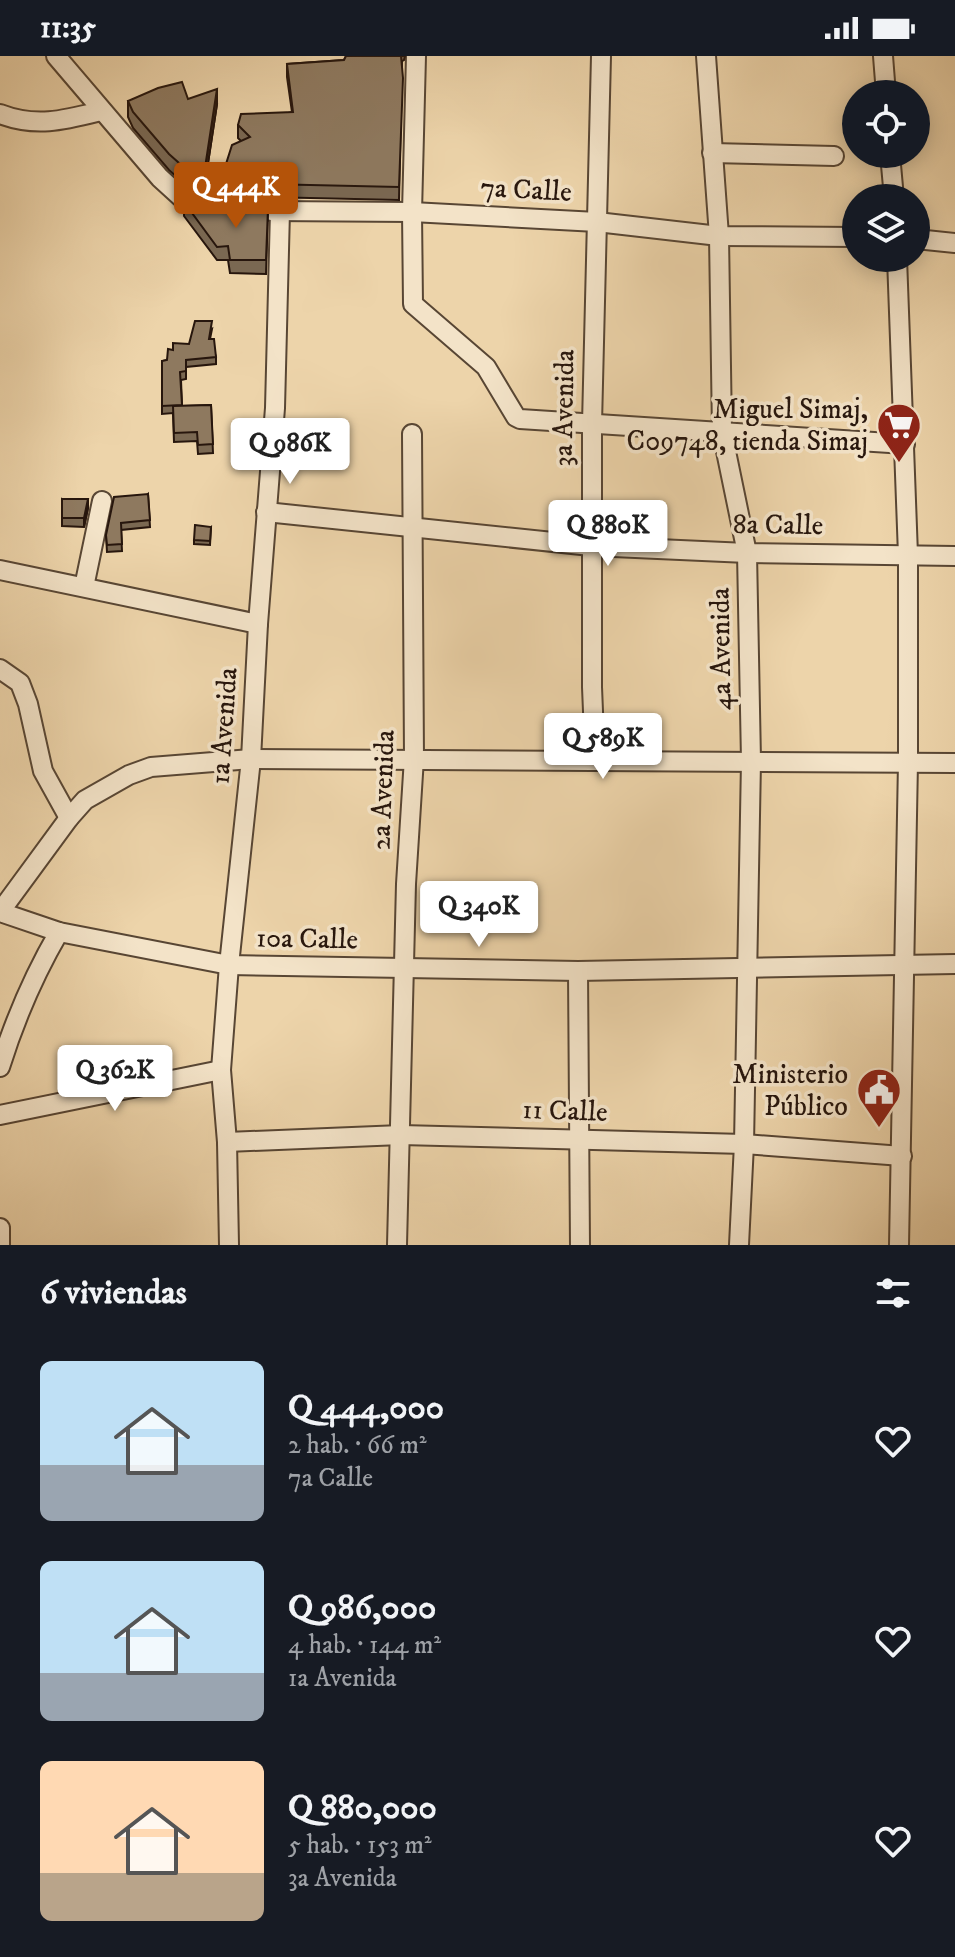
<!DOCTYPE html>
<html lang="es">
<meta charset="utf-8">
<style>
:root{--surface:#171b24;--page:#242831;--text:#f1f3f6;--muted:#9ea1a6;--accent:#b45309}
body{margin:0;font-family:"IM FELL DW Pica",serif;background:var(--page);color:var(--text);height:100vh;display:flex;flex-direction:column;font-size:30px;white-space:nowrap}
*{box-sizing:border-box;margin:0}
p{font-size:26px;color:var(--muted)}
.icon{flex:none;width:44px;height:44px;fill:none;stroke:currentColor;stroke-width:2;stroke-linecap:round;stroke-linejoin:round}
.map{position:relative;height:1189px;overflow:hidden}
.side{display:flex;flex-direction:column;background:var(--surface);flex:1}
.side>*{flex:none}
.controls{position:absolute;left:842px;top:24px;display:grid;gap:16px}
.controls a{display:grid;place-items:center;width:88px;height:88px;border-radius:50%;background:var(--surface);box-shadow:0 4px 20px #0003;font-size:40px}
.price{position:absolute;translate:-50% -68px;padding:0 18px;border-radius:8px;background:#fff;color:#222;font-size:26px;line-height:52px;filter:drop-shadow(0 2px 4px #0008)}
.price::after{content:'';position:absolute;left:50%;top:48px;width:24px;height:18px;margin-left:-12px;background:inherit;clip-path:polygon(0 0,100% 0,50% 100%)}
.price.current{background:var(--accent);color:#fff}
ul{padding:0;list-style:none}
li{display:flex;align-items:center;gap:24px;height:200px;padding:0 40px}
li span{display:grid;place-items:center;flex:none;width:224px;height:160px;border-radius:12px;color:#555}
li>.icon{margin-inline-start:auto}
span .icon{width:96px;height:96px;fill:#fffc;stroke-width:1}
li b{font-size:34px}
h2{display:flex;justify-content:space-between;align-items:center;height:96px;padding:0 40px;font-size:34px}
.status{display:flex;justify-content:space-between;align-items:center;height:56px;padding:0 40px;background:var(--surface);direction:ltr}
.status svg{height:22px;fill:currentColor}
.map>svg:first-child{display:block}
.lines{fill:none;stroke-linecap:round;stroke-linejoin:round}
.street-casing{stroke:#584634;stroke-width:22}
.street{stroke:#f3e3c8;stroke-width:18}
.wall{fill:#7a6852;stroke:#27160d;stroke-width:2}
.shaded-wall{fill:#635542;stroke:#27160d;stroke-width:2}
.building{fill:#8e795f;stroke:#27160d;stroke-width:2}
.labels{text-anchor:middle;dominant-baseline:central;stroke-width:7;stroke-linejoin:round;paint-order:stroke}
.street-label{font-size:28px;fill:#27160d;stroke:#f3e3c8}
.poi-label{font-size:28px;fill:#27160d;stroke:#f3e3c8;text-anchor:end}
</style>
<div class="status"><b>11:35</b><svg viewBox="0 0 49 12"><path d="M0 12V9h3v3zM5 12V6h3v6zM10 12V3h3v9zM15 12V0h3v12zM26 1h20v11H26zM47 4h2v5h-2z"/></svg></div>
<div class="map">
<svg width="955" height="1189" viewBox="0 0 955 1189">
<rect width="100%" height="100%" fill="#edd4aa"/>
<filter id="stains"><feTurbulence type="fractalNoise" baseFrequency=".0025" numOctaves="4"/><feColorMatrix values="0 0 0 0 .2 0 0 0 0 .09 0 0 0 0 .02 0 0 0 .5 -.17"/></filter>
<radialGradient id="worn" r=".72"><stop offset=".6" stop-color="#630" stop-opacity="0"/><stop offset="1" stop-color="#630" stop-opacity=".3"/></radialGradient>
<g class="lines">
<!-- street casing -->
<g class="street-casing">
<g id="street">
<path d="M 56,0 L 160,122 L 193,152 L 237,153"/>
<path d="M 416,0 L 412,156 L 413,248 L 486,311 L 516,361 L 520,363 L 905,388"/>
<path d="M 706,0 L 719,180 L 722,376 L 747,497 L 751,705 L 744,1088 L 739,1189"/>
<path d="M 883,0 L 886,38"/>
<path d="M 0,58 C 36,72 65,64 101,55"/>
<path d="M 712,97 L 834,100"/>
<path d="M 890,98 L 894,142"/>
<path d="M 271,155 L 412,156 L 597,166 L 719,180 L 856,181"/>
<path d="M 916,183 L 955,187"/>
<path d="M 897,202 L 908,499 L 908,706 L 899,1189"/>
<path d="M 266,456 L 591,490 L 747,497 L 955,500"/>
<path d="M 0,514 L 258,568"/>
<path d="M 84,531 L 102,445"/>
<path d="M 0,613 L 20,627 L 28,648 L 43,715 L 69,762"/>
<path d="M 595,704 L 592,631 L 592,368 L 601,0"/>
<path d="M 0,856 L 69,762 L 85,744 L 129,719 L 151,711 L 251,703 L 955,707"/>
<path d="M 0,856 L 59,876 L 229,909 L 578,915 L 955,908"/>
<path d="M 578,915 L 580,1189"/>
<path d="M 0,1011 C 15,963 34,919 59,876"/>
<path d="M 0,1059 L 221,1014"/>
<path d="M 227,1086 L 401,1079 L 744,1088 L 902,1100"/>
<path d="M 0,1172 L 0,1189"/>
<path d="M 229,1189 L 227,1086 L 221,1014 L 229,909 L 251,703 L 258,568 L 275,352 L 280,155"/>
<path d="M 397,1189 L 406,828 L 414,702 L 412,378"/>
</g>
</g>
<!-- street -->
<use href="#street" class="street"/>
</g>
<!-- wall -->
<g class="wall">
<path d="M 346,0 L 405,0 L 404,4 L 402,5 L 399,144 L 220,140 L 220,127 L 241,85 L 238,82 L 238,69 L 292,56 L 287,21 L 287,8 L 344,4 Z"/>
<path d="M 188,43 L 217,48 L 203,140 L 198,140 L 169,114 L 133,72 L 128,61 L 128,45 Z"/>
<path d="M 184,146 L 211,156 L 268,152 L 266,218 L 230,217 L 228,204 L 217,204 L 184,160 Z"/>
<path d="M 212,273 L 210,283 L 216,301 L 216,308 L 186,311 L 186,323 L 181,324 L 182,350 L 211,349 L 213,397 L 198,398 L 197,385 L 174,386 L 173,357 L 162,358 L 162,305 L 167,304 L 173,294 L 189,288 Z"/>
<path d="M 148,438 L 150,471 L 121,474 L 122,495 L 107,496 L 106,479 Z"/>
<path d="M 62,443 L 88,452 L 84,471 L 62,470 Z"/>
<path d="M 211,471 L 210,489 L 194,488 L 194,484 Z"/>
</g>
<!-- shaded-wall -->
<g class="shaded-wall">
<path d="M 217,33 L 217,48 L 203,140 L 203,125 Z"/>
<path d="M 88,443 L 88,452 L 84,471 L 84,462 Z"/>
</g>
<!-- building -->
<g class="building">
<path d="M 346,0 L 401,0 L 403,22 L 399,131 L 220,127 L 232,89 L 250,81 L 238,69 L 241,58 L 293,56 L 287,8 L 344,4 Z"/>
<path d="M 182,26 L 188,43 L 217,33 L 203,125 L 198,124 L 169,98 L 133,56 L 128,45 L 158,32 Z"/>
<path d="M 184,146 L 211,156 L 212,151 L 268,152 L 266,204 L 230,204 L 228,190 L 217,191 Z"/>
<path d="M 195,265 L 212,265 L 209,283 L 214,283 L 216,301 L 186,304 L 186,315 L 180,316 L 182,349 L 162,350 L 162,305 L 167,304 L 168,293 L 173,294 L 173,287 L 189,288 Z"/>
<path d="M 211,349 L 213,388 L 198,389 L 197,376 L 174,377 L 173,350 Z"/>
<path d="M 148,438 L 150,464 L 121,467 L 122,488 L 107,489 L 106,479 L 114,441 Z"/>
<path d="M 62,443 L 88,443 L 84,462 L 62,462 Z"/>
<path d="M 195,469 L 211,471 L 210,485 L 194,484 Z"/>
</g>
<!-- icons -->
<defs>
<g id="supermarket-pin" transform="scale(2.3)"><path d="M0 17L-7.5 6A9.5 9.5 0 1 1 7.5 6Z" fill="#8f2418" stroke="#f3e3c8"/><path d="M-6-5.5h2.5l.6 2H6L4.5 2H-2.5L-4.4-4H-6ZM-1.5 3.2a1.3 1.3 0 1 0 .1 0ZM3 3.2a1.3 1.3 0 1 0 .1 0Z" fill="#fff"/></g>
<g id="civic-pin" transform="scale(2.3)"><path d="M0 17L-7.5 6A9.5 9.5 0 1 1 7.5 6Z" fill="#8f2418" stroke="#f3e3c8"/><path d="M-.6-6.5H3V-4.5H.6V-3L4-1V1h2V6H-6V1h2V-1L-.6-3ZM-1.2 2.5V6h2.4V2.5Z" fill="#fff"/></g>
</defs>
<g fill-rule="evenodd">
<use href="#supermarket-pin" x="899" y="369"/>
<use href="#civic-pin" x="879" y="1034"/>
</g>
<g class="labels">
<!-- street labels -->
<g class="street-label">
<text transform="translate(526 134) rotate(3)">7a Calle</text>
<text transform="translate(564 352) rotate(-89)">3a Avenida</text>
<text transform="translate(778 469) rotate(1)">8a Calle</text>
<text transform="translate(721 593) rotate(-91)">4a Avenida</text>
<text transform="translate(224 670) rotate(-86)">1a Avenida</text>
<text transform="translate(383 734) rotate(-88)">2a Avenida</text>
<text transform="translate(307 883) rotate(1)">10a Calle</text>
<text transform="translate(565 1055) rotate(2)">11 Calle</text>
</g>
<!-- poi labels -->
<g class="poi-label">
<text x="868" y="353">Miguel Simaj,<tspan x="868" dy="32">C09748, tienda Simaj</tspan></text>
<text x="848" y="1018">Ministerio<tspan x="848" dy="32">Público</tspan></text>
</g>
</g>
<rect width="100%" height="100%" filter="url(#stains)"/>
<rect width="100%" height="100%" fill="url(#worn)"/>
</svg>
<div class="controls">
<a><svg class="icon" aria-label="locate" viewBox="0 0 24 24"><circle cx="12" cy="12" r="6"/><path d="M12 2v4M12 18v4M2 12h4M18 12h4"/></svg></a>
<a><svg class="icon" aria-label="layers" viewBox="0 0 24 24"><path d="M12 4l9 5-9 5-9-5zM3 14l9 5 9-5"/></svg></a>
</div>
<b class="price current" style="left:236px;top:174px">Q 444K</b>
<b class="price" style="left:290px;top:430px">Q 986K</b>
<b class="price" style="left:608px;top:512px">Q 880K</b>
<b class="price" style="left:603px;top:725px">Q 589K</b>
<b class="price" style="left:479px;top:893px">Q 340K</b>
<b class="price" style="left:115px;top:1057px">Q 362K</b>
</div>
<section class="side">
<h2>6 viviendas<svg class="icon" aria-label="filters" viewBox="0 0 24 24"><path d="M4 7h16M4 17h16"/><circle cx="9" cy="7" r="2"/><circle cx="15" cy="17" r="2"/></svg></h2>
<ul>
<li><span style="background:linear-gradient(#bfe0f5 65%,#9aa5b1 0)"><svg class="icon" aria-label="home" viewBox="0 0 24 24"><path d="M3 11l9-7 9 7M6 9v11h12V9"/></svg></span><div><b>Q 444,000</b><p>2 hab. · 66 m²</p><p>7a Calle</p></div><svg class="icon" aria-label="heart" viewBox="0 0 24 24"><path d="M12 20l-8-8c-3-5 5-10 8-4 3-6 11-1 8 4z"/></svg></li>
<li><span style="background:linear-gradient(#bfe0f5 70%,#9aa5b1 0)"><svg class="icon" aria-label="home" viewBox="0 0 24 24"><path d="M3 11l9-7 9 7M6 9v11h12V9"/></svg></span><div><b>Q 986,000</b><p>4 hab. · 144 m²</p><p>1a Avenida</p></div><svg class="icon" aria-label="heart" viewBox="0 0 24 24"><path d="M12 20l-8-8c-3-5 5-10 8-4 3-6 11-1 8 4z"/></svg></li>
<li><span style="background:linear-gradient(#ffd9b3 70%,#b9a48a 0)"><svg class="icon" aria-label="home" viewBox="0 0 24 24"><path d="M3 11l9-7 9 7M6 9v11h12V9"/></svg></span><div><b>Q 880,000</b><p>5 hab. · 153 m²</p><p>3a Avenida</p></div><svg class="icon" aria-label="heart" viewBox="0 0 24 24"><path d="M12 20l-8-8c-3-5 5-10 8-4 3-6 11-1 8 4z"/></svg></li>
</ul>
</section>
